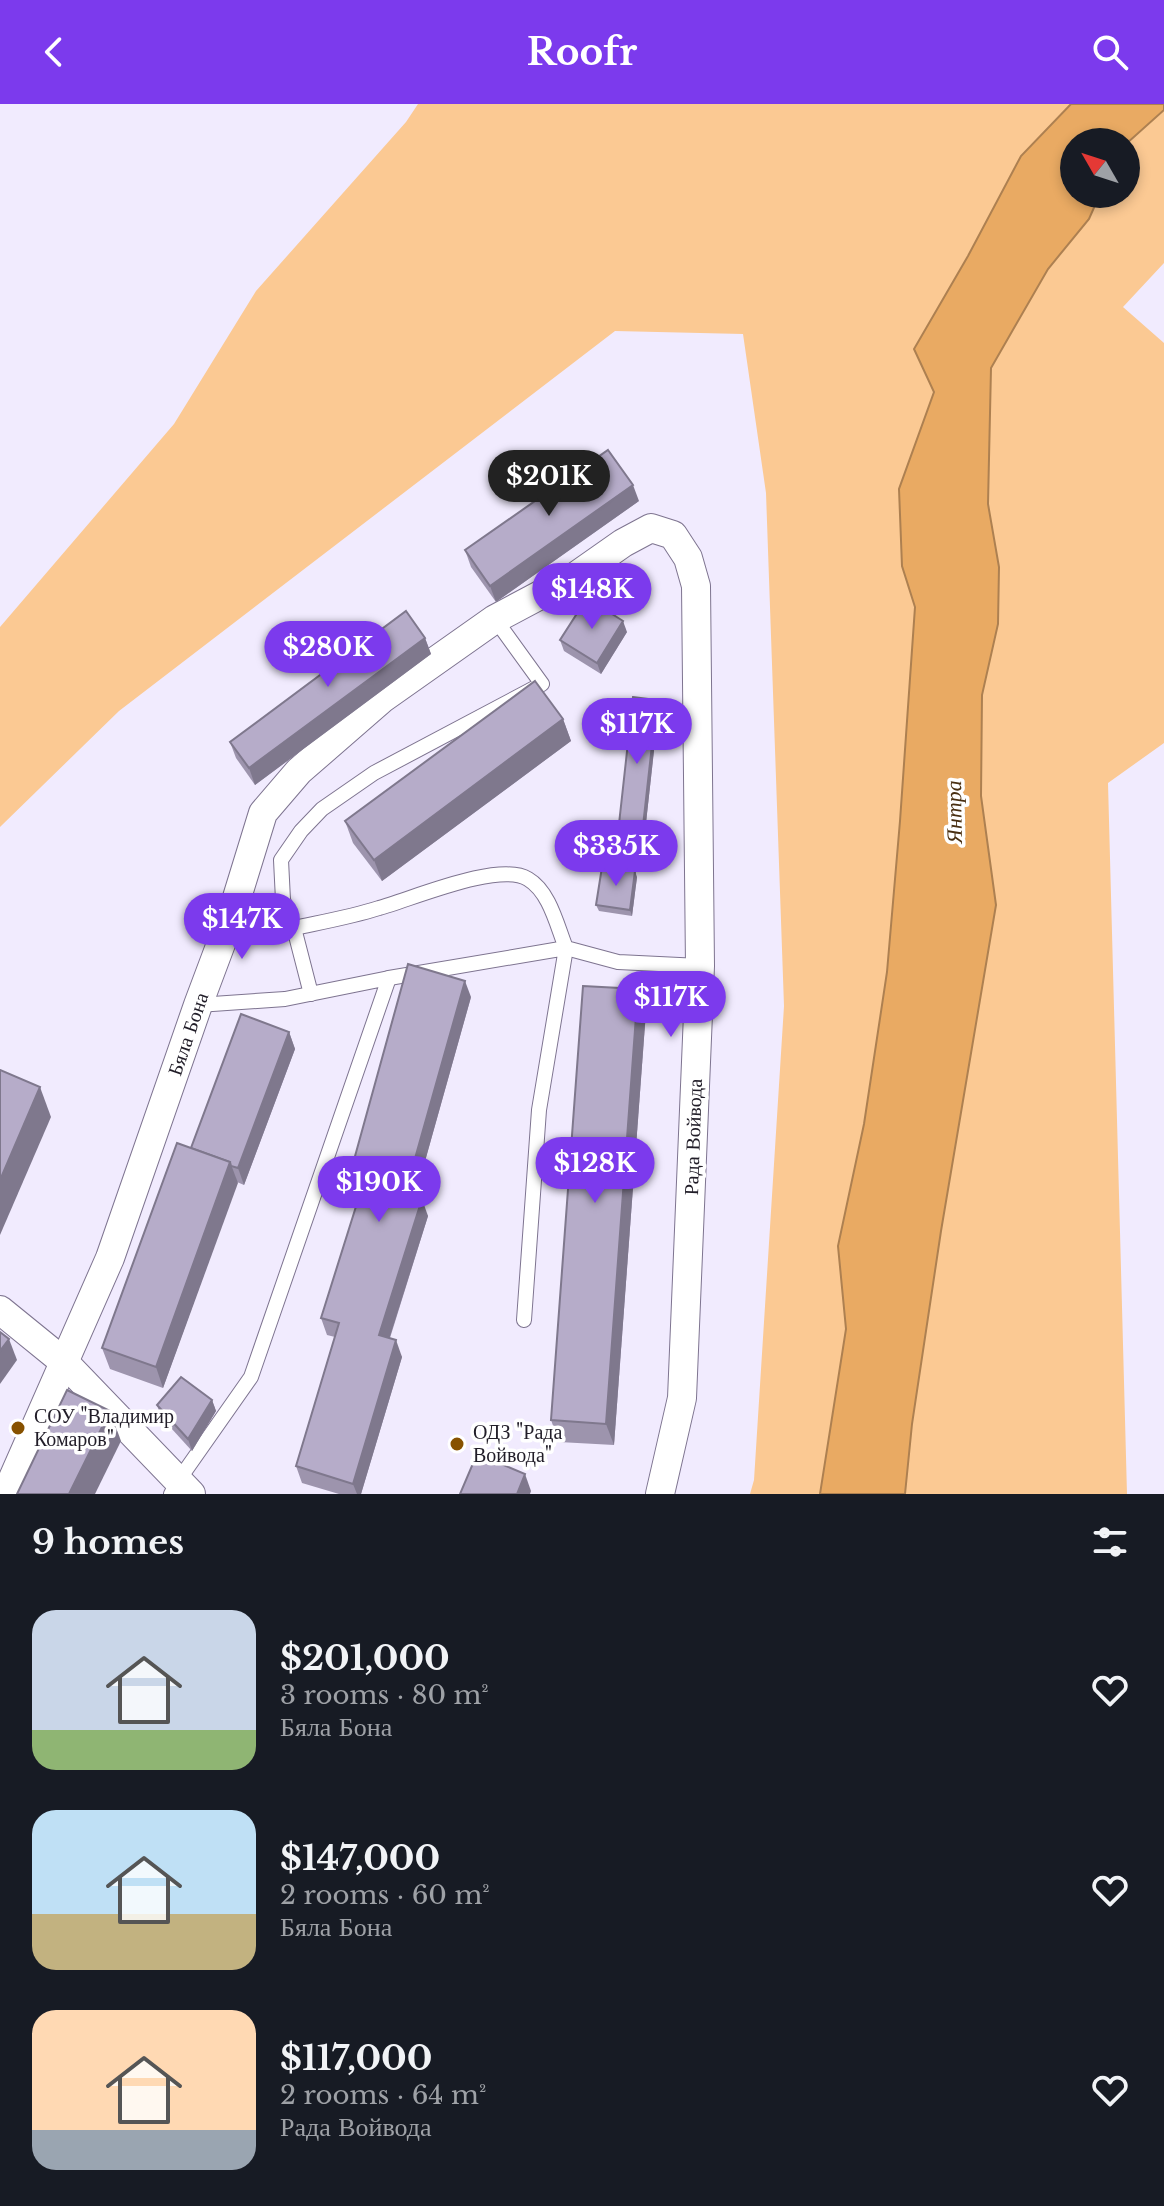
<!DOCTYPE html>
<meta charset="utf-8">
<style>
:root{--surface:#171b24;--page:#242831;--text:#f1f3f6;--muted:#9ea1a6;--accent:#7c3aed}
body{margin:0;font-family:"Libre Baskerville",serif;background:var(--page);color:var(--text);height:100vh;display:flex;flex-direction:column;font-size:30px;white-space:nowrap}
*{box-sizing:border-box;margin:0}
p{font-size:26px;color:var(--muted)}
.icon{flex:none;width:44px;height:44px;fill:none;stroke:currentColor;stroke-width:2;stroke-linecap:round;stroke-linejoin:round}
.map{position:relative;height:1390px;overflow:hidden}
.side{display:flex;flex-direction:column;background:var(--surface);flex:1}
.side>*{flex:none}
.needle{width:52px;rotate:309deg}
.fabs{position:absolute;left:1060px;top:24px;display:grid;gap:16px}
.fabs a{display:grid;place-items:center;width:80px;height:80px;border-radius:50%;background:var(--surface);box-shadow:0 4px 12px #0003;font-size:40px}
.price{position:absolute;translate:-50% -68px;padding:0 18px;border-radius:28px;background:var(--accent);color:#fff;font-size:26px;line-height:52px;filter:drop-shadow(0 2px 4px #0008)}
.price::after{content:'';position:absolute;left:50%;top:48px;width:24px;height:18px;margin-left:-12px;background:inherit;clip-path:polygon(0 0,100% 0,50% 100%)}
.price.on{background:#222;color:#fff}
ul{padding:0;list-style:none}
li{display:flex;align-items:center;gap:24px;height:200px;padding:0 32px}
li span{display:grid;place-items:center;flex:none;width:224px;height:160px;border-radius:24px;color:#555}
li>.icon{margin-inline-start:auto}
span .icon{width:96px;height:96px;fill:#fffc;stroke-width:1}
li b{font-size:34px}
h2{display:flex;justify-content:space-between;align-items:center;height:96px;padding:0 32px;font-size:34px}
header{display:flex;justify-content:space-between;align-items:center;height:104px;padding:0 32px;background:var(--accent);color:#fff;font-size:36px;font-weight:800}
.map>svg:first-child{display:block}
.green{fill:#fbc993}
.water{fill:#e9aa63;stroke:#ad8051;stroke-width:2}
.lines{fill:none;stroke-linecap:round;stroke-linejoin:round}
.lane-casing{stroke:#7e7490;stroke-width:16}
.street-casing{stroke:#7e7490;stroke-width:30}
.lane{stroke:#fff;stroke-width:14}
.street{stroke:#fff;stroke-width:28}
.wall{fill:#9d94ad}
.shaded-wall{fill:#7f788d}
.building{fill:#b6acc9;stroke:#7f788d;stroke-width:2}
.poi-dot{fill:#875100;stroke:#fff;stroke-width:3}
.labels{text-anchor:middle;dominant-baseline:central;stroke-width:7;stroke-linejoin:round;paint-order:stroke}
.street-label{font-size:20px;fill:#211d28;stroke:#fff}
.poi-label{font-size:20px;fill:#211d28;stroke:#fff;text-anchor:start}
.water-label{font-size:22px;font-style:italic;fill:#492f11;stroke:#fff}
</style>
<header><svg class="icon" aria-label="back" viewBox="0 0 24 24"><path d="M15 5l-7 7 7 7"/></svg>Roofr<svg class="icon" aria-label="search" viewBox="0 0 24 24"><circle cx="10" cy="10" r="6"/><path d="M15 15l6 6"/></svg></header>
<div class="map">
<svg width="1164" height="1390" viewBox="0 0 1164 1390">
<rect width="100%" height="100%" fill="#f1ebfe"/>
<!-- green -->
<g class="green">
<path d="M 418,0 L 1071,0 L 1021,52 L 968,152 L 914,245 L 934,288 L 899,385 L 902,462 L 915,503 L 900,717 L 887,868 L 864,1020 L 838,1142 L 846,1225 L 820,1390 L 750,1390 L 754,1376 L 784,902 L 766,389 L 743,230 L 615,227 L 119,607 L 0,723 L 0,523 L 174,320 L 256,187 L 406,18 Z"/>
<path d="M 1164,6 L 1164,159 L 1123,203 L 1164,239 L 1164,639 L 1108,679 L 1127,1390 L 905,1390 L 912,1320 L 941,1127 L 996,801 L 981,692 L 982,591 L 998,520 L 999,463 L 988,400 L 991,264 L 1048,165 L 1089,115 L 1100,90 L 1126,90 L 1126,40 Z"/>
</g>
<!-- water -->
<path class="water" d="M 1071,0 L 1164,0 L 1164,6 L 1126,40 L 1074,38 L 1074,90 L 1100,90 L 1089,115 L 1048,165 L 991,264 L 988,400 L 999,463 L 998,520 L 982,591 L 981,692 L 996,801 L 941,1127 L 912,1320 L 905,1390 L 820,1390 L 846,1225 L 838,1142 L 864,1020 L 887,868 L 900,717 L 915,503 L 902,462 L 899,385 L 934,288 L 914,245 L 968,152 L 1021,52 Z"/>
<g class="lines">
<!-- lane casing -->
<g class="lane-casing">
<g id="lane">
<path d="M 283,796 L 281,756 L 301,727 L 322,705 L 374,669 L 542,580 L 495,515"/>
<path d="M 231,813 L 283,796 L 294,824 C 322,818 351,813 379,804 C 412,795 499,757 528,775 C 550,788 557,822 566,844 L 618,858 L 700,862"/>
<path d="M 294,824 L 311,890"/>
<path d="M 389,874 L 566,844 L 539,1006 L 524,1216"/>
<path d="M 171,1390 L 178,1377 L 251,1273 L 389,874 L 285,895 L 198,901"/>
</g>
</g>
<!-- street casing -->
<g class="street-casing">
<g id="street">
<path d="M 0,1206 L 64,1258 L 191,1390"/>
<path d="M 6,1390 L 110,1154 L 198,901 L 231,813 L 263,709 L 299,667 L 383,594 L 495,515 L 576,472 L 623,439 L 651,424 L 673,431 L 688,454 L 696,482 L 700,862 L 682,1294 L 660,1390"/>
</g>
</g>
<!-- lane -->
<use href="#lane" class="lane"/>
<!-- street -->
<use href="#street" class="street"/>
</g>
<!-- wall -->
<g class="wall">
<path d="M 639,397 L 496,498 L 471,463 L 465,446 Z"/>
<path d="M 627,528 L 601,570 L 564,547 L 560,536 Z"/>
<path d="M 425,534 L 431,550 L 255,681 L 236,654 L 230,638 Z"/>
<path d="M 657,596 L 659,601 L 644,737 L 620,734 L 618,729 Z"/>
<path d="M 563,615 L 571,637 L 382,777 L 353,739 L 345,717 Z"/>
<path d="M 637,773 L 632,812 L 599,807 L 596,801 Z"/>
<path d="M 638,885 L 646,907 L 614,1341 L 559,1338 L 551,1316 Z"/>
<path d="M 471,893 L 415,1093 L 428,1112 L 390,1234 L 402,1253 L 361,1390 L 339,1390 L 302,1379 L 296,1362 L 335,1233 L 327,1231 L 321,1214 L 360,1091 L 355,1090 L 349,1074 Z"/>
<path d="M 289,928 L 295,945 L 244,1081 L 237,1078 L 163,1284 L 110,1265 L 102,1244 L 191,1044 Z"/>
<path d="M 212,1296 L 216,1307 L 192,1347 L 161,1313 L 157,1301 Z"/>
</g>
<!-- shaded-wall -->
<g class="shaded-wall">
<path d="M 633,381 L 639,397 L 496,498 L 490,482 Z"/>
<path d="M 623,517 L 627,528 L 601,570 L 597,559 Z"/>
<path d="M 425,534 L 431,550 L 255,681 L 249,664 Z"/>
<path d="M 657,596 L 659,601 L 644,737 L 642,731 Z"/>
<path d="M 563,615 L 571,637 L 382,777 L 374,756 Z"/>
<path d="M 635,767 L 637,773 L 632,812 L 630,806 Z"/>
<path d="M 465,877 L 471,893 L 411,1107 L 405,1090 Z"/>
<path d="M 638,885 L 646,907 L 614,1341 L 606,1320 Z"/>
<path d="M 289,928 L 295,945 L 244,1081 L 238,1064 Z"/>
<path d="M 40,983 L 51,1013 L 0,1131 L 0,1076 Z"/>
<path d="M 230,1058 L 238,1079 L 163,1284 L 156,1263 Z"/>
<path d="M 422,1095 L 428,1112 L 385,1248 L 379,1231 Z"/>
<path d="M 9,1235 L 17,1256 L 0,1280 L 0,1247 Z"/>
<path d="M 396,1236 L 402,1253 L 361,1390 L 357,1390 L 353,1380 Z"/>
<path d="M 212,1296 L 216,1307 L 192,1347 L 188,1335 Z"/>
<path d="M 110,1307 L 121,1337 L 95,1390 L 69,1390 Z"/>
<path d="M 525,1370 L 531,1387 L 530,1390 L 517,1390 Z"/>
</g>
<!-- building -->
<g class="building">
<path d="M 608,346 L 633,381 L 490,482 L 465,446 Z"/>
<path d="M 587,494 L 623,517 L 597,559 L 560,536 Z"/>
<path d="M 406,507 L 425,534 L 249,664 L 230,638 Z"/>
<path d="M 535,577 L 563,615 L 374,756 L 345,717 Z"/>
<path d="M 633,593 L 657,596 L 642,731 L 618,729 Z"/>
<path d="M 602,763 L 635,767 L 630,806 L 596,801 Z"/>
<path d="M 408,860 L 465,877 L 405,1090 L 422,1095 L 379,1231 L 396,1236 L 353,1380 L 296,1362 L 339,1219 L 321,1214 L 364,1077 L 349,1074 Z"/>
<path d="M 583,882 L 638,885 L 606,1320 L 551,1316 Z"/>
<path d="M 241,910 L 289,928 L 238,1064 L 231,1062 L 230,1058 L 191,1044 Z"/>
<path d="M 0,966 L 40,983 L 0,1076 Z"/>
<path d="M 177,1039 L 230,1058 L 156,1263 L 102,1244 Z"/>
<path d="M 0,1228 L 9,1235 L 0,1247 Z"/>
<path d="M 181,1273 L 212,1296 L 188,1335 L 157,1301 Z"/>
<path d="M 67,1286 L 110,1307 L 69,1390 L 17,1390 Z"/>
<path d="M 477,1350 L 525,1370 L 517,1390 L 460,1390 Z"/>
</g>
<!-- markers -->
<g class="poi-dot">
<circle cx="18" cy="1324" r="8"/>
<circle cx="457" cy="1340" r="8"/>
</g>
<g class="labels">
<!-- street labels -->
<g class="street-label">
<text transform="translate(188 930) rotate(-71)">Бяла Бона</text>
<text transform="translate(693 1033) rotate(-88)">Рада Войвода</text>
</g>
<!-- poi labels -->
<g class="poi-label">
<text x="34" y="1312">СОУ "Владимир<tspan x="34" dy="23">Комаров"</tspan></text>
<text x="473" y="1328">ОДЗ "Рада<tspan x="473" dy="23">Войвода"</tspan></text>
</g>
<!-- water labels -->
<g class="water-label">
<text transform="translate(954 708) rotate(-91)">Янтра</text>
</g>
</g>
</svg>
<div class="fabs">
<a><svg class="needle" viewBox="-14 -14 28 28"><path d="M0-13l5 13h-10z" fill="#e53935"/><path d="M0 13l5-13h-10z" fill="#9ea1a6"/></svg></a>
</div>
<b class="price on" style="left:549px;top:414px">$201K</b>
<b class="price" style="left:592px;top:527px">$148K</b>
<b class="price" style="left:328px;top:585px">$280K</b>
<b class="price" style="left:637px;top:662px">$117K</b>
<b class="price" style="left:616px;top:784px">$335K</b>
<b class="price" style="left:242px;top:857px">$147K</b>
<b class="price" style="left:671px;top:935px">$117K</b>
<b class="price" style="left:595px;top:1101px">$128K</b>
<b class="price" style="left:379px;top:1120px">$190K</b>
</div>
<section class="side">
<h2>9 homes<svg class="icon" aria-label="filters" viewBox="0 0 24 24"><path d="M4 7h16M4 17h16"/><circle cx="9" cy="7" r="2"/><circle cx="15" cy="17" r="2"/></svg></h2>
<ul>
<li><span style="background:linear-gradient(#c9d6e8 75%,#8fb573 0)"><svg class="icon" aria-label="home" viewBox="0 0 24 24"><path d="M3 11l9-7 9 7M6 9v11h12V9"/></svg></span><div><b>$201,000</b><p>3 rooms · 80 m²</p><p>Бяла Бона</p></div><svg class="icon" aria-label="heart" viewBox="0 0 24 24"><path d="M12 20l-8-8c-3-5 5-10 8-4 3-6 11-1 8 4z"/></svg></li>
<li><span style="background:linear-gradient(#bfe0f5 65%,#c2b280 0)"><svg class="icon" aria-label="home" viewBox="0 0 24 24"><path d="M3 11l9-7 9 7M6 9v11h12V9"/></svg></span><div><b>$147,000</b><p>2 rooms · 60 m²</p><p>Бяла Бона</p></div><svg class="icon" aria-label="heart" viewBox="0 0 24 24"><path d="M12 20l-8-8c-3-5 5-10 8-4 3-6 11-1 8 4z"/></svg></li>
<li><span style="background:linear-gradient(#ffd9b3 75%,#9aa5b1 0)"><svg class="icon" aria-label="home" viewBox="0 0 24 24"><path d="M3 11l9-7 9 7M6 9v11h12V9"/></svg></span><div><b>$117,000</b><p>2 rooms · 64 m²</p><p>Рада Войвода</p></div><svg class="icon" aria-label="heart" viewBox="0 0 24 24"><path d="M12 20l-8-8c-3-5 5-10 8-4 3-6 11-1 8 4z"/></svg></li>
</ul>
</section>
